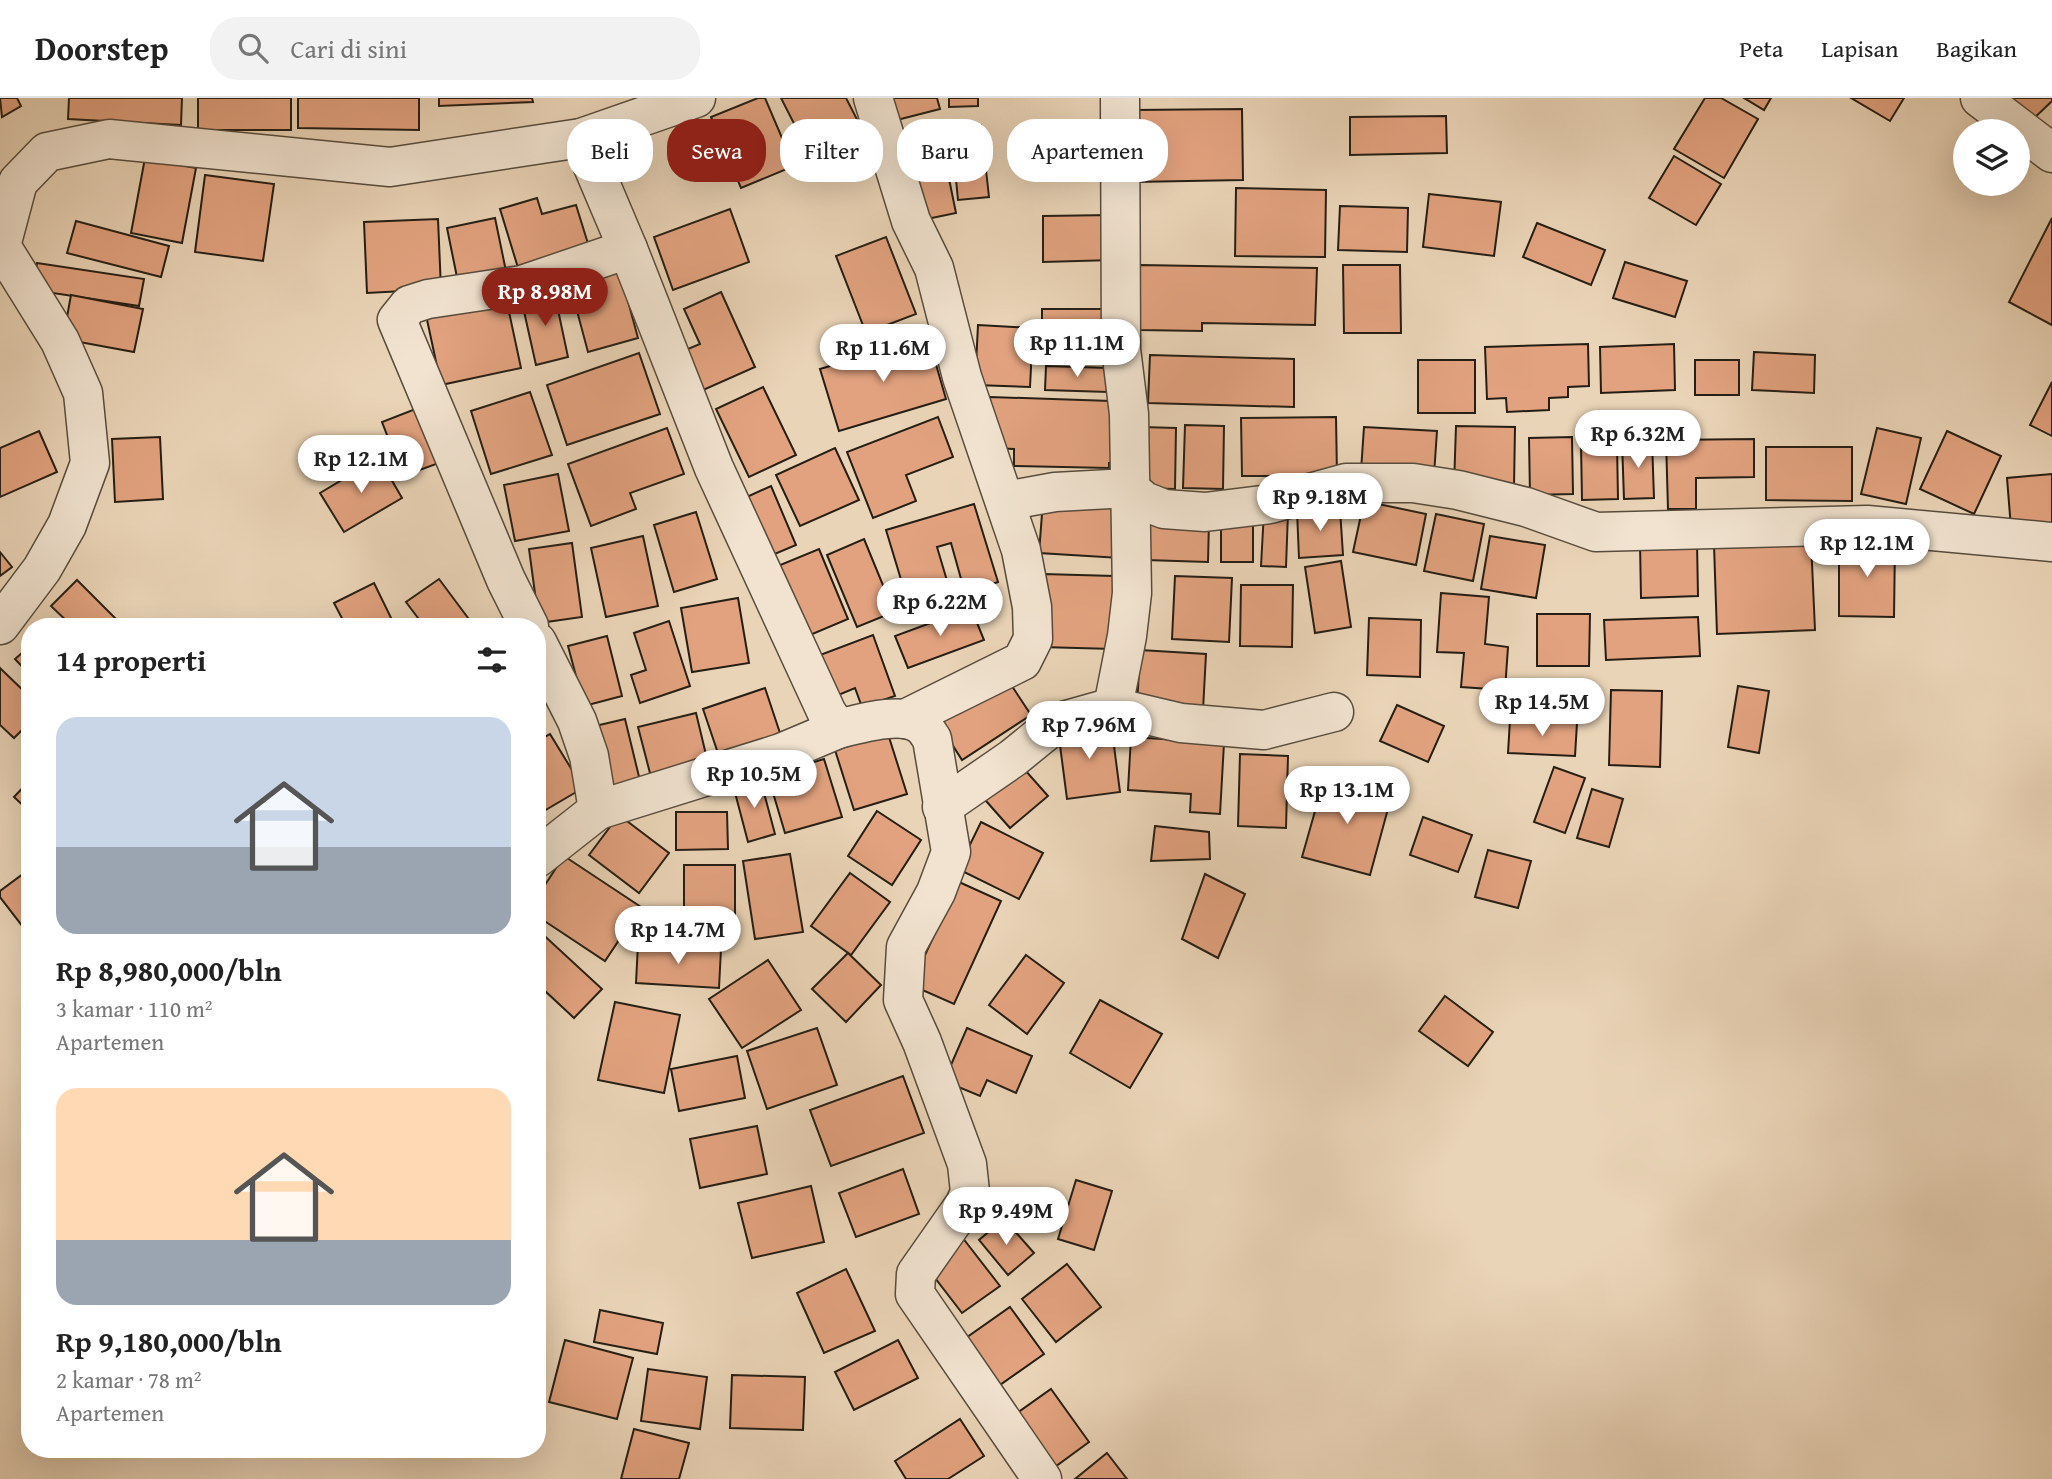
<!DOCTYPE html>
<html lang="id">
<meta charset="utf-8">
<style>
:root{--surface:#fff;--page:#f2f2f2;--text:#222;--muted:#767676;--line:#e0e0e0;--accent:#8f2418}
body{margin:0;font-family:"Gentium Book Plus",serif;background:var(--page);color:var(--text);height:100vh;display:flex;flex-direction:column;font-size:26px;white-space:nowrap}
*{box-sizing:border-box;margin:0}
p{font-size:23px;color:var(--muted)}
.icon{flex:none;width:38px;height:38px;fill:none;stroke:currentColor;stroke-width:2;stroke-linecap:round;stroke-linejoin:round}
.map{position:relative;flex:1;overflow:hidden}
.sheet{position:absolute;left:21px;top:520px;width:525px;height:840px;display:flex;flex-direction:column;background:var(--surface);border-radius:28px;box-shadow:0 7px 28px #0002}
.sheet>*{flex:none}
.top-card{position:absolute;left:567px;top:21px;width:665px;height:63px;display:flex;gap:14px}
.fabs{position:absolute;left:1953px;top:21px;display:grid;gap:14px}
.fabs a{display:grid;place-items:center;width:77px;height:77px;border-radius:50%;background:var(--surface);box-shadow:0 7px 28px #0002;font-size:35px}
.price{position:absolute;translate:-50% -60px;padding:0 16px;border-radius:24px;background:#fff;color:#222;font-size:23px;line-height:46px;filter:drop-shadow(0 2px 4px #0008)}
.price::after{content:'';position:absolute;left:50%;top:42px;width:21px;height:16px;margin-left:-10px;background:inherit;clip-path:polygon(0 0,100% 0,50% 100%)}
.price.current{background:var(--accent);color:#fff}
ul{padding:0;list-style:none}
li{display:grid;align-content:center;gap:14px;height:371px;padding:0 35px}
li span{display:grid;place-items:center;height:217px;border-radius:21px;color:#555}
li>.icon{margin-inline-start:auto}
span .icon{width:126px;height:126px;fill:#fffc;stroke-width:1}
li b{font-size:30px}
h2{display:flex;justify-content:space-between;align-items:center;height:84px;padding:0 35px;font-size:30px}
.tag{padding:0 24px;border-radius:28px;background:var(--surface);box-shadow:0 7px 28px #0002;font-size:24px;line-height:63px}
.tag.current{background:var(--accent);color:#fff}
header{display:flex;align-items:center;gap:42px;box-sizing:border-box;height:98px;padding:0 35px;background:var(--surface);border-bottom:2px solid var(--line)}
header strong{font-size:33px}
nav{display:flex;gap:38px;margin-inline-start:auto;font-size:24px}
.search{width:490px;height:63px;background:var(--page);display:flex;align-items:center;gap:18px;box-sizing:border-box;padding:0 24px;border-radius:28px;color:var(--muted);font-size:26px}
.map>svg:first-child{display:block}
.building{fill:#e2a27f;stroke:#261e14;stroke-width:2}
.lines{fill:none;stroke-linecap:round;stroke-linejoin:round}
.minor-casing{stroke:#574c3d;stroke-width:41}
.tertiary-casing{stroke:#574c3d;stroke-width:41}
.minor{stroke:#f1e3d0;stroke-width:38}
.tertiary{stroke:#f1e3d0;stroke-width:38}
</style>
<header>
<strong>Doorstep</strong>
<div class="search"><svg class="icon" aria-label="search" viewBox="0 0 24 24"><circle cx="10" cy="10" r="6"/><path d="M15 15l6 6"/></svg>Cari di sini</div>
<nav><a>Peta</a><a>Lapisan</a><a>Bagikan</a></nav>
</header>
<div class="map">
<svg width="2052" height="1381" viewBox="0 0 2052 1381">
<rect width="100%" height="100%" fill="#ead4b7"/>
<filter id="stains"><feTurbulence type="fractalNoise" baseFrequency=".00286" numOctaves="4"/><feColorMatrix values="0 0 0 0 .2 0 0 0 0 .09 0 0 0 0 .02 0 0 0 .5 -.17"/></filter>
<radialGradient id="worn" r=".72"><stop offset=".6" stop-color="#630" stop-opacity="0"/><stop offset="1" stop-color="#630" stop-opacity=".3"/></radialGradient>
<!-- building -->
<g class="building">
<path d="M 0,0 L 17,0 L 21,8 L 2,19 Z"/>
<path d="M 69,0 L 182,0 L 181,27 L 68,21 Z"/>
<rect x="198" y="0" width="93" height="32"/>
<path d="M 298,0 L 419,0 L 419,32 L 298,30 Z"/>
<path d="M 439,0 L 532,0 L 533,4 L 439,8 Z"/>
<path d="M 758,0 L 765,0 L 794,68 L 741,90 L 711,19 Z"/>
<path d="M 781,0 L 846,0 L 864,35 L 812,61 Z"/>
<path d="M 882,0 L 937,0 L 940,11 L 889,24 Z"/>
<path d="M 949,0 L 978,0 L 978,8 L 949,9 Z"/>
<path d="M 1705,0 L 1721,0 L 1758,21 L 1724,80 L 1674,51 Z"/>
<path d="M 1744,0 L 1771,0 L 1764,12 Z"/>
<path d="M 1851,0 L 1904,0 L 1890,23 Z"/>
<path d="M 2006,0 L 2052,0 L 2052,3 L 2030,24 Z"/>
<path d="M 1242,11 L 1243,82 L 1133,84 L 1132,12 Z"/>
<path d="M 1446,18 L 1447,55 L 1350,57 L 1350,19 Z"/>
<path d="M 981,27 L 989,99 L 958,102 L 951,30 Z"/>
<path d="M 939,32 L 956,115 L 917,123 L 901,39 Z"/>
<path d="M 1674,58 L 1721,86 L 1696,127 L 1649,100 Z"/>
<path d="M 145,60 L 196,70 L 182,145 L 131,135 Z"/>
<path d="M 205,77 L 274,86 L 263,163 L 195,154 Z"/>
<path d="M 1236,90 L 1326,92 L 1325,159 L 1235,158 Z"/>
<path d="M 1429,96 L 1501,104 L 1494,158 L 1423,149 Z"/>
<path d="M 537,100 L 542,116 L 576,107 L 590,152 L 519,173 L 500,111 Z"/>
<path d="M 1340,108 L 1408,110 L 1407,154 L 1338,152 Z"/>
<path d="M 730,111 L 749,164 L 673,192 L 654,139 Z"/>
<path d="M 1112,117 L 1113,162 L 1043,164 L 1043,118 Z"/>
<path d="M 495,120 L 507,178 L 459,189 L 447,130 Z"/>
<path d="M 2052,120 L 2052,227 L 2009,204 Z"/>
<path d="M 438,121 L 441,191 L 367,195 L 364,124 Z"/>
<path d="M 76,123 L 169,148 L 161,179 L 67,155 Z"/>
<path d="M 1537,125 L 1605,152 L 1591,187 L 1523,159 Z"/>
<path d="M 886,139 L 916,216 L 866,235 L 836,158 Z"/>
<path d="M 1625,164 L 1687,183 L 1675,219 L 1613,200 Z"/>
<path d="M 37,165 L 144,181 L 139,208 L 33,192 Z"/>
<path d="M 1140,167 L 1317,170 L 1315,227 L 1202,225 L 1202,233 L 1139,232 Z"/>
<path d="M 1343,167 L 1400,167 L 1401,235 L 1344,235 Z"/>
<path d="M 619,170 L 638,240 L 588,254 L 569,183 Z"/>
<path d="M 554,193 L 568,259 L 536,267 L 521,200 Z"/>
<path d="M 721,194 L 755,269 L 701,293 L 683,253 L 700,246 L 684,211 Z"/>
<path d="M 71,197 L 143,211 L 134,254 L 63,241 Z"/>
<path d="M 506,200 L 521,270 L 441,287 L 426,217 Z"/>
<rect x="1042" y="211" width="60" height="51"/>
<path d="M 978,227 L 1033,230 L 1030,289 L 975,287 Z"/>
<path d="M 928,239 L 946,301 L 839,333 L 820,271 Z"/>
<path d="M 1588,246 L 1589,288 L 1568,289 L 1568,299 L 1549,300 L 1549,312 L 1507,314 L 1506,300 L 1487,301 L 1485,249 Z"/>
<path d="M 1674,246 L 1675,292 L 1601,295 L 1600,249 Z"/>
<path d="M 1754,254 L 1815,257 L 1814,295 L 1752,292 Z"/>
<path d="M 639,255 L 660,316 L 567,347 L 547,287 Z"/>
<path d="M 1150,257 L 1294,261 L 1294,309 L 1148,305 Z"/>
<rect x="1418" y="262" width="57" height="53"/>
<rect x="1695" y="262" width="44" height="35"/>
<path d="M 1046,268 L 1109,270 L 1108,294 L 1045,292 Z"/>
<path d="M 2052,284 L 2052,338 L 2030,327 Z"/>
<path d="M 763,289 L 796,357 L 749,379 L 716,311 Z"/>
<path d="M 530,294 L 552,357 L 491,376 L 471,313 Z"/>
<path d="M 990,299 L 1111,303 L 1125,366 L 1109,365 L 1109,370 L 1014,368 L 1014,351 L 989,350 Z"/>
<path d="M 418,310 L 439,365 L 403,378 L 382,324 Z"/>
<path d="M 938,319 L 953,359 L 906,377 L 916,403 L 873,420 L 847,354 Z"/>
<path d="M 1336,319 L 1337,378 L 1242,378 L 1241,320 Z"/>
<path d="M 1185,327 L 1224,328 L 1223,391 L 1183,390 Z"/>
<path d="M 1456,328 L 1515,329 L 1514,389 L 1454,388 Z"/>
<path d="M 1142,329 L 1176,330 L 1175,391 L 1140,390 Z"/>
<path d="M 1364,329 L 1437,333 L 1434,377 L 1361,373 Z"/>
<path d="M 667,330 L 684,376 L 630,395 L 636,411 L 591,428 L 568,366 Z"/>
<path d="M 1877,330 L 1921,340 L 1906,406 L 1861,396 Z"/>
<path d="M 39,333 L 57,374 L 0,399 L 0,350 Z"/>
<path d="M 1947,333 L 2001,358 L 1974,416 L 1920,391 Z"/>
<path d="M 160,339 L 163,401 L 115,404 L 112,341 Z"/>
<path d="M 1572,339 L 1573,396 L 1530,397 L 1529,340 Z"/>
<path d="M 1754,341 L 1754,379 L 1696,380 L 1696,411 L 1668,411 L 1666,342 Z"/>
<path d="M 1652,343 L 1654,400 L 1624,401 L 1622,344 Z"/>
<path d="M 1581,346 L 1617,346 L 1618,401 L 1582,402 Z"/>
<path d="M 1766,349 L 1852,349 L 1852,403 L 1766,402 Z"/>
<path d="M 835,350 L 859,402 L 800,428 L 776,377 Z"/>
<path d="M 379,360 L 402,400 L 344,434 L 320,395 Z"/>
<path d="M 558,376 L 569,433 L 515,443 L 504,387 Z"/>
<path d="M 2052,376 L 2052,426 L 2011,430 L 2007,380 Z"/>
<path d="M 771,388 L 796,447 L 763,461 L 738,403 Z"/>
<path d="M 1043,403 L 1124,408 L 1120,460 L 1039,455 Z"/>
<path d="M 1364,403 L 1426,416 L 1416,467 L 1353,454 Z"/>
<path d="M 974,406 L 998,484 L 965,495 L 951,445 L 937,449 L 948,486 L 906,498 L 886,432 Z"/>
<path d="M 1340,411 L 1343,457 L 1299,460 L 1297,413 Z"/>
<path d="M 1264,413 L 1288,414 L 1286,469 L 1261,468 Z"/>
<path d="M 696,414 L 717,481 L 674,494 L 654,427 Z"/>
<path d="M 1436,416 L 1484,426 L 1473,483 L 1424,473 Z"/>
<path d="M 1253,420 L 1253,464 L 1221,464 L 1221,421 Z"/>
<path d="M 1148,422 L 1209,423 L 1208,464 L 1146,462 Z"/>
<path d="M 643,438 L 658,508 L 606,519 L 591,450 Z"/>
<path d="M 1490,438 L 1545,447 L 1536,500 L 1481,491 Z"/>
<path d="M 864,441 L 894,514 L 857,529 L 827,457 Z"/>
<path d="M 1811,443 L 1815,532 L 1717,536 L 1714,447 Z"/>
<path d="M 1697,444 L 1698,498 L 1641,500 L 1640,445 Z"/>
<path d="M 1839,444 L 1895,445 L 1894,519 L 1839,518 Z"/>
<path d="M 572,445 L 582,519 L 539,525 L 529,451 Z"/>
<path d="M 819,451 L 848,521 L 803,540 L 773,470 Z"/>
<path d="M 0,454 L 12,469 L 0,478 Z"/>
<path d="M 1341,463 L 1351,529 L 1315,535 L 1305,469 Z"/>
<path d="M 1043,476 L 1114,478 L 1113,551 L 1041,549 Z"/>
<path d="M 1175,478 L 1232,480 L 1229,544 L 1172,541 Z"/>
<path d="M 439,481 L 474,528 L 424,528 L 406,504 Z"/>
<path d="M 77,482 L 123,528 L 72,528 L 51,508 Z"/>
<path d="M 374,485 L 395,528 L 346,528 L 334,505 Z"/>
<path d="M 1241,487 L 1293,487 L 1292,549 L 1240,548 Z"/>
<path d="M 1441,495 L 1489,499 L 1485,546 L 1508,549 L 1505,592 L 1461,589 L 1464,555 L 1437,554 Z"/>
<path d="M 738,500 L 749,565 L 692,574 L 681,510 Z"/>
<path d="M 971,510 L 984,542 L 908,570 L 895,538 Z"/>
<path d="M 1537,516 L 1590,516 L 1589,568 L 1537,568 Z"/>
<path d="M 1698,519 L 1700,558 L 1606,562 L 1604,522 Z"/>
<path d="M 1369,520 L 1421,522 L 1420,579 L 1367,577 Z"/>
<path d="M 669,523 L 690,588 L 640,605 L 631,577 L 646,572 L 634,535 Z"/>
<path d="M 873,537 L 895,598 L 862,609 L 855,590 L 836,598 L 820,557 Z"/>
<path d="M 607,538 L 622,598 L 584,608 L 568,548 Z"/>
<path d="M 30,548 L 30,577 L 15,561 Z"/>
<path d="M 1140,552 L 1206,556 L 1203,612 L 1137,609 Z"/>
<path d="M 0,570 L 30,599 L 30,624 L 14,640 L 0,627 Z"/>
<path d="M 1006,579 L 1031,617 L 962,662 L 938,624 Z"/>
<path d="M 1738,588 L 1769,593 L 1759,655 L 1728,649 Z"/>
<path d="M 765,590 L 783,644 L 721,664 L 703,611 Z"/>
<path d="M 1611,592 L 1662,593 L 1660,669 L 1609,667 Z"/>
<path d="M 1397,607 L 1444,628 L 1428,664 L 1380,643 Z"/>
<path d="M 696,615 L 708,665 L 651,679 L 638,629 Z"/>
<path d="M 625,621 L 641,687 L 606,695 L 591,629 Z"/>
<path d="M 1510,622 L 1577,625 L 1575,658 L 1508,655 Z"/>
<path d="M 1111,625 L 1120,694 L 1067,701 L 1058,632 Z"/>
<path d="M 550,636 L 583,690 L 537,717 L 537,643 Z"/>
<path d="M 888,636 L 907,696 L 854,712 L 835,652 Z"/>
<path d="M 1131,639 L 1224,645 L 1220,716 L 1190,714 L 1191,696 L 1128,692 Z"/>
<path d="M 1240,656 L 1288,658 L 1286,730 L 1238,728 Z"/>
<path d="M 824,661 L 842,719 L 785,735 L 768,678 Z"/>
<path d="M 1017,663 L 1048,698 L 1010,730 L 979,695 Z"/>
<path d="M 1554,669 L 1585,680 L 1565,735 L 1534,724 Z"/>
<path d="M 1325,678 L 1392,696 L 1370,777 L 1302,759 Z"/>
<path d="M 760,680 L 775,736 L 748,744 L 733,687 Z"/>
<path d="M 30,682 L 30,714 L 14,699 Z"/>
<path d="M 1592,691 L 1623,701 L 1609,749 L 1577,740 Z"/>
<path d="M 877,713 L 921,742 L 892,787 L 848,758 Z"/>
<path d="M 676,714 L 727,714 L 728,751 L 676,752 Z"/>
<path d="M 619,717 L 669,755 L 639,795 L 589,757 Z"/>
<path d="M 1423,719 L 1472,737 L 1458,774 L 1410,757 Z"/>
<path d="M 981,724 L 1043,755 L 1019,801 L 958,771 Z"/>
<path d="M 1155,728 L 1209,734 L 1210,761 L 1151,763 Z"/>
<path d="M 1488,752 L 1531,763 L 1518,810 L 1475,799 Z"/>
<path d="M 790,756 L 803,834 L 755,841 L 743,763 Z"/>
<path d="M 564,758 L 641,809 L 605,863 L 537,818 L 537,799 Z"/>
<rect x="684" y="767" width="51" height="70"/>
<path d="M 850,775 L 890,804 L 851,857 L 811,828 Z"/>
<path d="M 23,776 L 30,785 L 30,838 L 0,799 L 0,793 Z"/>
<path d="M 1205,776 L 1245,796 L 1218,860 L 1182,841 Z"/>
<path d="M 959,784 L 1001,803 L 954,906 L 911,887 Z"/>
<path d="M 537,831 L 602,891 L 574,920 L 545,893 L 537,901 Z"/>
<path d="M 638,846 L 721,851 L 719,890 L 636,885 Z"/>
<path d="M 848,855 L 881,887 L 846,924 L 812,891 Z"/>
<path d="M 1026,857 L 1064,885 L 1027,936 L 989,907 Z"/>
<path d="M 768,862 L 801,912 L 742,950 L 709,901 Z"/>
<path d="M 1445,898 L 1493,934 L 1468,968 L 1419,933 Z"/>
<path d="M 1100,902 L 1162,936 L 1130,990 L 1070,955 Z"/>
<path d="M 615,904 L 680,917 L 664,995 L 598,982 Z"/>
<path d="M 817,930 L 837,987 L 767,1011 L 747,953 Z"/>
<path d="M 967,930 L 1032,958 L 1016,995 L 987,982 L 980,998 L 944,983 Z"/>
<path d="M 737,958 L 745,1000 L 679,1013 L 671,971 Z"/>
<path d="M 903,978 L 924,1035 L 831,1068 L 810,1012 Z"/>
<path d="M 757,1028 L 767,1076 L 700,1090 L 690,1041 Z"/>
<path d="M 903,1071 L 919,1116 L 856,1139 L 839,1095 Z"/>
<path d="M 1076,1082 L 1112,1093 L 1094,1152 L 1058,1141 Z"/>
<path d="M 811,1088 L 824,1144 L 752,1160 L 738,1105 Z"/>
<path d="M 1004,1121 L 1034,1155 L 1008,1177 L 979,1142 Z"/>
<path d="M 962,1139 L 1000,1188 L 962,1215 L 925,1167 Z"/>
<path d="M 1067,1166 L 1101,1209 L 1056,1244 L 1022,1201 Z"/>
<path d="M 846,1171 L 875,1233 L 824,1255 L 797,1195 Z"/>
<path d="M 1010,1209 L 1044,1256 L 997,1289 L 963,1242 Z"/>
<path d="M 600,1212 L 663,1225 L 657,1256 L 594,1244 Z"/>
<path d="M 565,1242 L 633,1260 L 617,1321 L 549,1304 Z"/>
<path d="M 898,1242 L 918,1280 L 854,1312 L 835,1274 Z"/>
<path d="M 648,1271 L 707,1279 L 700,1331 L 641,1323 Z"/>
<path d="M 732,1277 L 805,1279 L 803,1332 L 730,1330 Z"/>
<path d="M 1051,1291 L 1089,1344 L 1048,1374 L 1010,1320 Z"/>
<path d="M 960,1321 L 984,1358 L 948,1381 L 906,1381 L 895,1363 Z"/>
<path d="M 634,1331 L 689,1345 L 679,1381 L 621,1381 Z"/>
<path d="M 1107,1355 L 1127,1381 L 1075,1381 Z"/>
</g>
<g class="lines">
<!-- minor casing -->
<g class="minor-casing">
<g id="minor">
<path d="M 873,0 L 911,123 L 934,170 L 962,279 L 1021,452 L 1032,509 L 1033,541 L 1022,563 L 905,621"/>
<path d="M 1980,0 L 2052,55"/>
<path d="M 581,40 L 628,151 L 714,370 L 827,615 L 838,631 C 859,626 903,612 922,628 C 926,631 929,637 932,641 L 951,754 L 936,794 L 906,849 L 903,902 L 922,944 L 967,1066 L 970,1094 L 965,1106 L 916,1176 L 915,1196 L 1042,1381"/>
<path d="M 1005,403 L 1055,394 L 1129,390 L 1144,403 L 1164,411 L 1205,414 L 1270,406 L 1346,385 L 1413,385 L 1458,392 L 1526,409 L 1596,434 L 1867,427 L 2052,444"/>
<path d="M 529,528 L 506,482 L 397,222 L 409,207 L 428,201 L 522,187 L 628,151"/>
<path d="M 537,544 L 577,623 L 589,658 L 598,712 L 537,760"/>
<path d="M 1113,609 L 1127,538 L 1132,495 L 1129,316 L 1121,251 L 1120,0"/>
<path d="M 942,709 L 1013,660 L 1056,625 L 1113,609 L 1181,625 L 1264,632 L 1334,614"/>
<path d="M 598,712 L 781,655 L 838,631"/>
</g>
</g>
<!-- tertiary casing -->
<g class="tertiary-casing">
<path id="tertiary" d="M 0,527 L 42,471 L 67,427 L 90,365 L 83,295 L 60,243 L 1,148 L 18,84 L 47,54 L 109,41 L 390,69 L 581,40 L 696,0"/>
</g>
<!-- minor -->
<use href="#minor" class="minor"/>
<!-- tertiary -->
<use href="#tertiary" class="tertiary"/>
</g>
<rect width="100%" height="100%" filter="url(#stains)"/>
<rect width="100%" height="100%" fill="url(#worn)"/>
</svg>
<div class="fabs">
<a><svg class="icon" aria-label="layers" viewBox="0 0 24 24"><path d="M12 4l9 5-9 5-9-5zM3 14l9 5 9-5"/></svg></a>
</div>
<b class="price current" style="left:545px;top:230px">Rp 8.98M</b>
<b class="price" style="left:1077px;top:281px">Rp 11.1M</b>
<b class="price" style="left:883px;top:286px">Rp 11.6M</b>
<b class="price" style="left:1638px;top:372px">Rp 6.32M</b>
<b class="price" style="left:361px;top:397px">Rp 12.1M</b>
<b class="price" style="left:1320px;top:435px">Rp 9.18M</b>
<b class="price" style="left:1867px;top:481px">Rp 12.1M</b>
<b class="price" style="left:940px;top:540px">Rp 6.22M</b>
<b class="price" style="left:1542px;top:640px">Rp 14.5M</b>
<b class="price" style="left:1089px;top:663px">Rp 7.96M</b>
<b class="price" style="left:754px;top:712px">Rp 10.5M</b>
<b class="price" style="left:1347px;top:728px">Rp 13.1M</b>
<b class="price" style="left:678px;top:868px">Rp 14.7M</b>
<b class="price" style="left:1006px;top:1149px">Rp 9.49M</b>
<div class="top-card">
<a class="tag">Beli</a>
<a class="tag current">Sewa</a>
<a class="tag">Filter</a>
<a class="tag">Baru</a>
<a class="tag">Apartemen</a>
</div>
<section class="sheet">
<h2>14 properti<svg class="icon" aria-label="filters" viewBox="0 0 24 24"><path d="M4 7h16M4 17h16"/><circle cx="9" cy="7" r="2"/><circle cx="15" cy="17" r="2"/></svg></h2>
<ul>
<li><span style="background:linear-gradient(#c9d6e8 60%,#9aa5b1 0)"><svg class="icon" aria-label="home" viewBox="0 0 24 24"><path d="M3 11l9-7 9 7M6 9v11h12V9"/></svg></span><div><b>Rp 8,980,000/bln</b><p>3 kamar · 110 m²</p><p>Apartemen</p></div></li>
<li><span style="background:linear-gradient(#ffd9b3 70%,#9aa5b1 0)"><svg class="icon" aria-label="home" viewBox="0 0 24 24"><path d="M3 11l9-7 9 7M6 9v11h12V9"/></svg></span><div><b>Rp 9,180,000/bln</b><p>2 kamar · 78 m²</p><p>Apartemen</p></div></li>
</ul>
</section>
</div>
